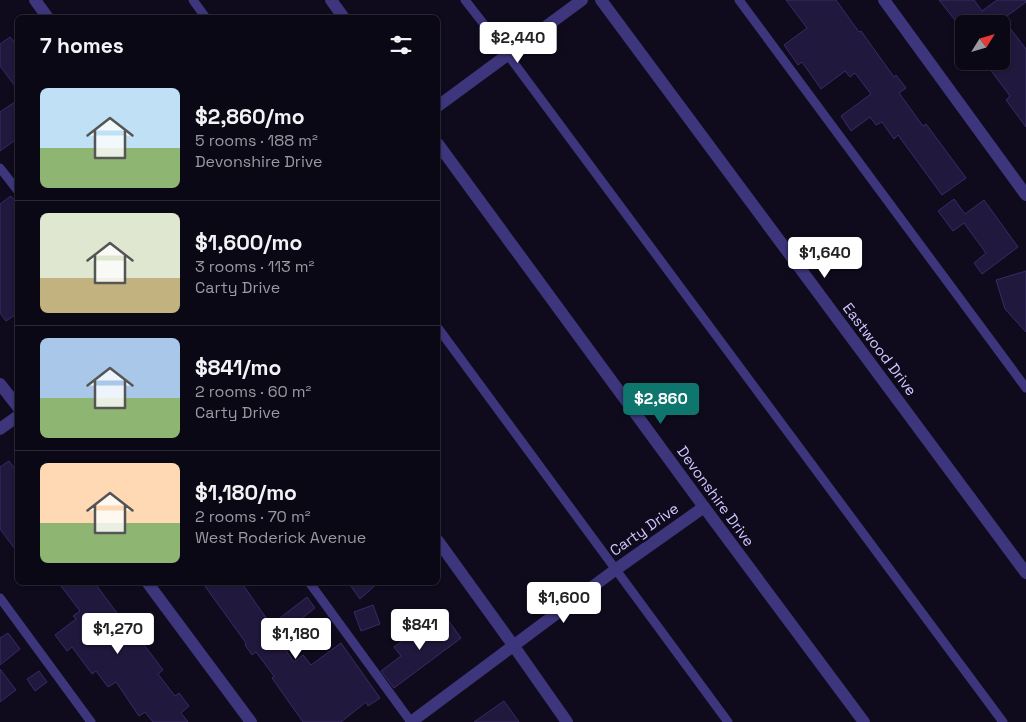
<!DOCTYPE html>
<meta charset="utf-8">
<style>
:root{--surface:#0b0816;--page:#191623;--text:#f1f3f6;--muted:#9a9aa1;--line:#2b2935;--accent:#0f766e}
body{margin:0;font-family:"Space Grotesk",sans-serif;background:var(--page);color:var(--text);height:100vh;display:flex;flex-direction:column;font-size:19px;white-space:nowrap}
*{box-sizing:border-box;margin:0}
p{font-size:16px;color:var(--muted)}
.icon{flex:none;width:28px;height:28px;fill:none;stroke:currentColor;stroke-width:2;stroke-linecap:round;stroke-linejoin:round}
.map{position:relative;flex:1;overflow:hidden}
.drawer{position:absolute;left:15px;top:15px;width:425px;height:570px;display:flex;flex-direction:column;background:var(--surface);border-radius:8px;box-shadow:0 1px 4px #0004,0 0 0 1px var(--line)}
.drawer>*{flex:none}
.needle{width:32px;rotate:53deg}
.controls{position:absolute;left:955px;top:15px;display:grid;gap:10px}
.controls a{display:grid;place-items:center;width:55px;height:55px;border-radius:8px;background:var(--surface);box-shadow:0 1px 4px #0004,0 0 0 1px var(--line);font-size:25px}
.price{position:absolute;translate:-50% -42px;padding:0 11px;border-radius:5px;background:#fff;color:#222;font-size:16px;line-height:32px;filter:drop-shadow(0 1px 2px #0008)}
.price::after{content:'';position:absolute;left:50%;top:30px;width:15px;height:11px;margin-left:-8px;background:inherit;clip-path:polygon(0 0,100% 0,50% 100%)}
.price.active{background:var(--accent);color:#fff}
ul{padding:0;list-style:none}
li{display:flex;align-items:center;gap:15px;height:125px;padding:0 25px}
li+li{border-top:1px solid var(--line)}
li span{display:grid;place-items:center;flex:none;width:140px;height:100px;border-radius:8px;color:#555}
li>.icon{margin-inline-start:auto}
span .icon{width:60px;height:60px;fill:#fffc;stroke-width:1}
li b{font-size:21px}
h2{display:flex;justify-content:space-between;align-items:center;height:60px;padding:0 25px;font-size:21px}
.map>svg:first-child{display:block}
.building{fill:#21183d;stroke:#3a2a69}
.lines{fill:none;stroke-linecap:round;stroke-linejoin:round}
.service{stroke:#3d367c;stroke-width:9}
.minor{stroke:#3d367c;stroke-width:12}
.labels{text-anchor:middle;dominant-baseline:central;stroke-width:5;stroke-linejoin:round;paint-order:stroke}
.street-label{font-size:15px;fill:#d1c7ff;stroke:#0f0b1d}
</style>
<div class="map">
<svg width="1026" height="722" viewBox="0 0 1026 722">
<rect width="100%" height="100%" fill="#0f0b1d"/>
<!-- building -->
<g class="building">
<path d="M 786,0 L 836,0 L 859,32 L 861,31 L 894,77 L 896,75 L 906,88 L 899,93 L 923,126 L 926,124 L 966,178 L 942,195 L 898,135 L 894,139 L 882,122 L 876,125 L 870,117 L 851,131 L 841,116 L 871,94 L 855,73 L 850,77 L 845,71 L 821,89 L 802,62 L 798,65 L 784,45 L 807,28 Z"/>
<path d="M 939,0 L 974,0 L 982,11 L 997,0 L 1026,0 L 1026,2 L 1003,19 L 1026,49 L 1026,127 L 1006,100 L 1010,96 L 984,61 L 1001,61 L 1001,20 L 997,24 L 958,24 Z"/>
<path d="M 10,37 L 18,46 L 18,90 L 0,66 L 0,44 Z"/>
<path d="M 18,100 L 18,138 L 0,151 L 0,112 Z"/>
<path d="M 11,196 L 18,204 L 18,313 L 6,321 L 0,313 L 0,204 Z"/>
<path d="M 954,199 L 965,214 L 984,200 L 1018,247 L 982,274 L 974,263 L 986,253 L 964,223 L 953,231 L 938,211 Z"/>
<path d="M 1026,271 L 1026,332 L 1005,309 L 996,280 Z"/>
<path d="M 9,461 L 18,473 L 18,553 L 0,529 L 0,467 Z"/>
<path d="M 58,582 L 94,582 L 140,644 L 142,642 L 163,670 L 158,674 L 175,696 L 179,693 L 189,706 L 181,713 L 188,722 L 153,722 L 145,712 L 139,716 L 116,682 L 108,687 L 96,671 L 92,674 L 72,647 L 67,651 L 55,635 L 76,619 L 73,616 L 80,611 Z"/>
<path d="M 202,582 L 241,582 L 271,625 L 307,597 L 315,608 L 271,643 L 279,640 L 294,662 L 303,655 L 311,665 L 341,643 L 380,698 L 368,706 L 366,702 L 341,722 L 303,722 L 272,678 L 274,676 L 256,652 L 252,655 L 245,645 L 246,643 Z"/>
<path d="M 348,582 L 379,582 L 360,599 Z"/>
<path d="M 373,605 L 380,624 L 361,631 L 354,612 Z"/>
<path d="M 445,616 L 461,638 L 394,688 L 381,671 L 401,656 L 394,647 L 417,630 L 420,634 Z"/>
<path d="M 8,633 L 20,649 L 0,665 L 0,638 Z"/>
<path d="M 0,669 L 16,690 L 0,702 Z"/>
<path d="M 39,671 L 47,682 L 35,691 L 27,679 Z"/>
<path d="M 504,701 L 519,722 L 474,722 Z"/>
</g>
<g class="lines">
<!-- service -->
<g class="service">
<path d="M 193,0 L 206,18"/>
<path d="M 465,0 L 508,55 L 1003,722"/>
<path d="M 739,0 L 1026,388"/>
<path d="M 0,168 L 18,191"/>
<path d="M 438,328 L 728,722"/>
<path d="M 309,582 L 411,722"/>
<path d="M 0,598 L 91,722"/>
</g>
<!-- minor -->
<g class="minor">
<path d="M 35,0 L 48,18"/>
<path d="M 331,0 L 344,18"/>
<path d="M 601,0 L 1026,573"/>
<path d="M 884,0 L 1026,195"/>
<path d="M 438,106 L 582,0"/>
<path d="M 438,144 L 704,507 L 864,722"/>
<path d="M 0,384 L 18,407"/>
<path d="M 0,429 L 18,416"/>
<path d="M 438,541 L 513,645 L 567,722"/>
<path d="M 147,582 L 251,722"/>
<path d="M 411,722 L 615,570 L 704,507"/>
</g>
</g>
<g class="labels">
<!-- street labels -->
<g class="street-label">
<text transform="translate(880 349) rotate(53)">Eastwood Drive</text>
<text transform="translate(716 496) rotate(54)">Devonshire Drive</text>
<text transform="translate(644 529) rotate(-35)">Carty Drive</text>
</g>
</g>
</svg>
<div class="controls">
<a><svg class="needle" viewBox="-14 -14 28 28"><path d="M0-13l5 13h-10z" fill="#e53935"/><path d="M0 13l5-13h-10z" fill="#9a9aa1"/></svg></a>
</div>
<b class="price" style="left:518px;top:64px">$2,440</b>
<b class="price" style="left:825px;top:279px">$1,640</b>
<b class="price active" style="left:661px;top:425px">$2,860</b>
<b class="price" style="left:564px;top:624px">$1,600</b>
<b class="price" style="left:420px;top:651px">$841</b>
<b class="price" style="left:118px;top:655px">$1,270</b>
<b class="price" style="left:296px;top:660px">$1,180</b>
<section class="drawer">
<h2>7 homes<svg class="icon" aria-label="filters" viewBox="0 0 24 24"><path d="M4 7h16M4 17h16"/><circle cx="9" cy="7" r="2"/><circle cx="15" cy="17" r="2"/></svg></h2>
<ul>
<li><span style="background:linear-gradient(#bfe0f5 60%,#8fb573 0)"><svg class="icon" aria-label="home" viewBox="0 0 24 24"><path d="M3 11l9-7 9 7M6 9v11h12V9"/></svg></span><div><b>$2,860/mo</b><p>5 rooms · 188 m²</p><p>Devonshire Drive</p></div></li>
<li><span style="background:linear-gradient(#dfe7d0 65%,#c2b280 0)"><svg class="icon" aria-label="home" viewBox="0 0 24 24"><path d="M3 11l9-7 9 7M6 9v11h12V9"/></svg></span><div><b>$1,600/mo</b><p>3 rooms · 113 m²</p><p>Carty Drive</p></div></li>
<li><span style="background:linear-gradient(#a9c7e8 60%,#8fb573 0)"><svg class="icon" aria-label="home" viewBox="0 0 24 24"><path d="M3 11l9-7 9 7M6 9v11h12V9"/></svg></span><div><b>$841/mo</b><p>2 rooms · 60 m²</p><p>Carty Drive</p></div></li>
<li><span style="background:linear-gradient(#ffd9b3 60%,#8fb573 0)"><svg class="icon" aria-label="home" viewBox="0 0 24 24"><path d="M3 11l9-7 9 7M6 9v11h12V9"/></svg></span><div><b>$1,180/mo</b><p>2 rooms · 70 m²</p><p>West Roderick Avenue</p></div></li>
</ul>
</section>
</div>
